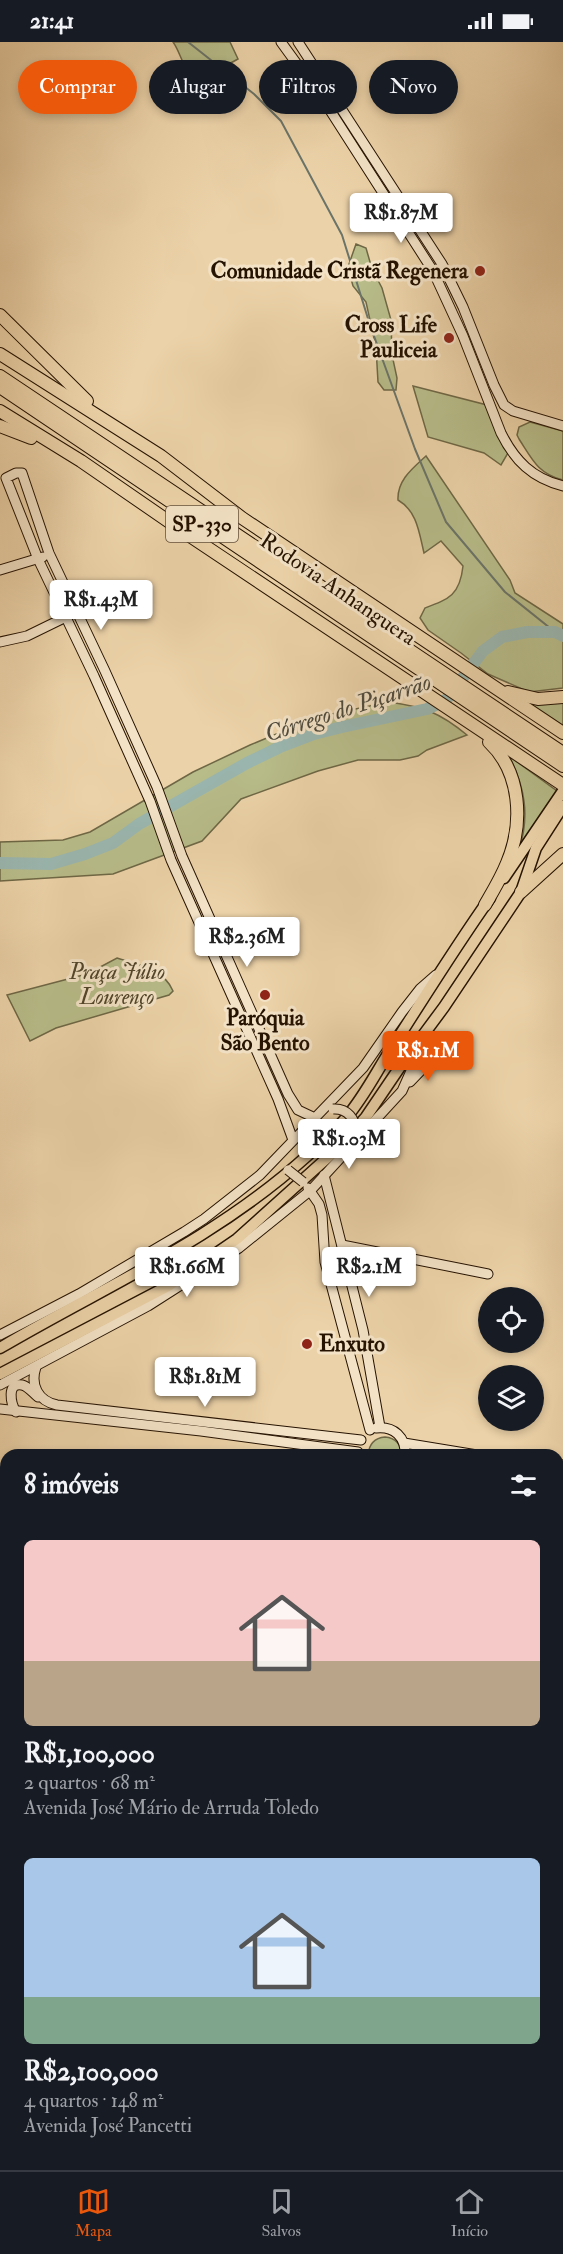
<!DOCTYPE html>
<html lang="pt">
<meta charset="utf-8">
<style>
:root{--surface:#171b24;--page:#20242c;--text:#f1f3f6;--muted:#9ea1a6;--line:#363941;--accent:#ea580c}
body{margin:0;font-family:"IM FELL Double Pica",serif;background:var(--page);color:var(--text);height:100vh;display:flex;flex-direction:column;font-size:22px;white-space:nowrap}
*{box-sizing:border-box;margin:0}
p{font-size:20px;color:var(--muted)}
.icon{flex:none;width:33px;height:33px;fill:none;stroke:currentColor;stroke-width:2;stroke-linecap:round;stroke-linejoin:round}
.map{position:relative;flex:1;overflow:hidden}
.side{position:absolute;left:0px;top:1407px;width:564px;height:722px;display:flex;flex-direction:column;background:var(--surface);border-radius:18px 18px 0 0;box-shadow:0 3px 9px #0003}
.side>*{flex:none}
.guide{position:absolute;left:18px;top:18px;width:528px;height:54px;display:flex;gap:12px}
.fabs{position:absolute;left:478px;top:1245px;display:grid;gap:12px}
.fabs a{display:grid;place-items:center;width:66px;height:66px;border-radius:50%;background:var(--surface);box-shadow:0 3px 9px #0003;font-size:30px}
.price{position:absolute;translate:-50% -51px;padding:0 14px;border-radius:6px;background:#fff;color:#222;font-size:20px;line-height:39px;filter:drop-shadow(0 2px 3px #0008)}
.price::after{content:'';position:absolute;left:50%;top:36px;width:18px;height:14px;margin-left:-9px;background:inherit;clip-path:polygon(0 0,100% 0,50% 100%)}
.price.active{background:var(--accent);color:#fff}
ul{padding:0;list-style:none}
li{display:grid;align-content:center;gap:12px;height:318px;padding:0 24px}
li span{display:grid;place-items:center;height:186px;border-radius:9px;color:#555}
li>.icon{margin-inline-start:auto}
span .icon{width:108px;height:108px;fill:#fffc;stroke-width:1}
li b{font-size:26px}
h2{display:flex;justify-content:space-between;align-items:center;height:72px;padding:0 24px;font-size:26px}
.chip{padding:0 21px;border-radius:27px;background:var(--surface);box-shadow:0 3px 9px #0003;font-size:21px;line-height:54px}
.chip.active{background:var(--accent);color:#fff}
.status{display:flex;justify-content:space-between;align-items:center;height:42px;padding:0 30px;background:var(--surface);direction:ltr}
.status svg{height:16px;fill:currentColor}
.dock{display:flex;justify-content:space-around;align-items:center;height:84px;border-top:2px solid var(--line);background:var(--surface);font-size:16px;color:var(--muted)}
.dock a{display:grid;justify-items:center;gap:3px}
.dock .active{color:var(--accent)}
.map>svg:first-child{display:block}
.green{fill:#b7bc89;stroke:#6e6745;stroke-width:1.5}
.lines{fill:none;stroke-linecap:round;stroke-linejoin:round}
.stream{stroke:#6b7469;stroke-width:2}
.river{stroke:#9ab6af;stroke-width:12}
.secondary-casing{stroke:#251201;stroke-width:11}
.primary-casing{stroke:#251201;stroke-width:13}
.highway-casing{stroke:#251201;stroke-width:14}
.secondary{stroke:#f3e2c6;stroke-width:9}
.primary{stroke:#ecd2a8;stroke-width:10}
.highway{stroke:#ecd2a8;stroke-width:12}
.secondary-bridge-casing{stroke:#251201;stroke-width:11;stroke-linecap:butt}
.secondary-bridge{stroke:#f3e2c6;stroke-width:9}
.poi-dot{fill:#8f2418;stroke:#f3e2c6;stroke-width:2}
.labels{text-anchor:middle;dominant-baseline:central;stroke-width:6;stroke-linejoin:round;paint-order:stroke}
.shield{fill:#f3e2c6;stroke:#63503c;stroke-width:1.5}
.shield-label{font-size:21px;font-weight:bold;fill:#251201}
.poi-label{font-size:22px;font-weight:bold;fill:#251201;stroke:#f3e2c6;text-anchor:end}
.street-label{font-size:22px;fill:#251201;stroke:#f3e2c6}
.park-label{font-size:22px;font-style:italic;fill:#51452a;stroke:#f3e2c6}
.water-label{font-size:24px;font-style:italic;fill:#4e4b3e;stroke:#f3e2c6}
</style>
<div class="status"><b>21:41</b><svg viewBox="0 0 49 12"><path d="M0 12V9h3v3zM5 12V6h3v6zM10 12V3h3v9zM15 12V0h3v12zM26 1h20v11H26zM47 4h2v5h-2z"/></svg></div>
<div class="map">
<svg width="563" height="2128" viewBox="0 0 563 2128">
<rect width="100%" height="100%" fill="#ecd2a8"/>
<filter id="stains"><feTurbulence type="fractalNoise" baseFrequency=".00333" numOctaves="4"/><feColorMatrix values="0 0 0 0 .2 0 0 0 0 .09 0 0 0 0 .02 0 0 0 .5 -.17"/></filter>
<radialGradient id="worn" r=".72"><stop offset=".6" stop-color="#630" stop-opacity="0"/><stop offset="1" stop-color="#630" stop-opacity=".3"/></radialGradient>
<!-- green -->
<g class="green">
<path d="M 173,0 L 230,0 L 238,17 C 228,23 196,37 187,27 C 181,19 179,8 173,0 Z"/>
<path d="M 356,202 L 366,206 L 372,227 L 382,246 L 391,278 L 392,313 L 397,336 L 396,348 L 384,348 L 378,340 L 376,305 L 366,260 L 353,244 L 350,233 L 349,222 Z"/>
<path d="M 413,344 L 487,363 L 508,411 L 501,423 L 484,411 L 428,395 Z"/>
<path d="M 530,380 L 563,389 L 563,438 C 538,432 532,417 519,397 L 517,393 L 519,385 Z"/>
<path d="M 426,414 L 510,538 L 515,551 L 563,582 L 563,646 L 529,650 L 488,632 L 461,611 L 428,588 L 420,576 L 425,566 C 449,557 460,553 463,524 L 441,499 L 424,511 C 419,490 417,469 398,458 C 397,438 413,426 426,414 Z"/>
<path d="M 563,659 L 563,684 L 526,660 Z"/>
<path d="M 389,660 C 424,665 439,670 467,693 L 427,708 L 418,714 L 400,718 L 358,718 L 318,729 L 241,757 L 202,799 L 113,832 L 0,839 L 0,800 L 63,798 L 90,790 L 193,730 L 250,703 L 317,675 Z"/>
<path d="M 509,714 L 557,749 L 519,808 C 530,774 525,745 509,714 Z"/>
<path d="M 117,916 C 137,922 164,927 173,949 L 169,953 L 56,986 L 30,999 L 7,953 L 87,932 Z"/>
<path d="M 385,1395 C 396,1396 401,1402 402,1413 L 368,1413 C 369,1402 374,1396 385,1395 Z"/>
<path d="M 6,1977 L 6,2044 L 0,2052 L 0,1978 Z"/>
</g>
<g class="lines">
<!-- stream -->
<path class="stream" d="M 188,0 L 254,52 L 281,79 L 342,193 L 370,283 L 415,407 L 446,480 L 505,550 L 555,590"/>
<!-- river -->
<path class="river" d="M 0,821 L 51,822 L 85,812 L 113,801 L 139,782 L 247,721 L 280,705 L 314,692 L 342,685 L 427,667 L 446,658 L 483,609 L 502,595 L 527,590 L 555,590 L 563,594"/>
<!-- secondary casing -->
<g class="secondary-casing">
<g id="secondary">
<path d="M 281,0 L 326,62 L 433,229 L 463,294 L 501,391 C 515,419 532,436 563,444"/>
<path d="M 298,0 L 442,222 L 463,265 L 494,343 L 504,363 L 513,369 L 563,384"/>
<path d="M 0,528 L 43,515"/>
<path d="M 0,600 L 27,594 L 70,573"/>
<path d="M 410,1040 L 435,1014"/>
<path d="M 293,1098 L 278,1057 L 171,818 L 150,759 L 94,634 L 38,517 L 6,436 L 16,431 L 22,431 L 49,511 L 105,629 L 157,745 L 182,814 L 288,1052 L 298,1068 L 315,1076"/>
<path d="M 324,1133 L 363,1288 L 380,1385"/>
<path d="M 308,1146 L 319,1162 L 322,1173 L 325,1220 L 370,1388"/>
<path d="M 342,1203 L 488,1232"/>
<path d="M 0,1293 L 79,1252 L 184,1190 L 204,1177 L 260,1133 L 363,1026 L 402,970 L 420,947 L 436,933"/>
<path d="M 36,1325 C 30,1343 38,1359 57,1363 L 361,1398"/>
<path d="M 0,1343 L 148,1264 L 239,1206 L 311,1148 L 402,1049 L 427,993"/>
<path d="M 0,1367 L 201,1389 L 358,1410"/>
<path d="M 16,1370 C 11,1362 6,1340 22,1343 C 28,1344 33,1351 38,1355"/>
<path d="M 376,1386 C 394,1384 406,1395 405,1413"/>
<path d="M 404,1401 L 477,1413"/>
<path d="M 558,1422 L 563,1423"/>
<path d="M 558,1434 L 563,1435"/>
<path d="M 558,2043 L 563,2062"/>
<path d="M 558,2083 L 561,2092"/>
<path d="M 366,2128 L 375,2122"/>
</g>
</g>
<!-- primary casing -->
<g class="primary-casing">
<g id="primary">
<path d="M 504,836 L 563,749"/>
<path d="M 0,1306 C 107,1243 213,1199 307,1114 C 320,1102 334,1090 346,1076 C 366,1052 376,1030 393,1004 C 425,954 456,904 490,856"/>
<path d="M 0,1332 L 170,1243 L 237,1197 L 336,1108 L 366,1075 L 404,1019 L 444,965 L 521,850 L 536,806 L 563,764"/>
</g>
</g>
<!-- highway casing -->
<g class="highway-casing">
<g id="highway">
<path d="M 0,273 L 87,359"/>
<path d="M 0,312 L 161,414 L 242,476 L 563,691"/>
<path d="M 0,334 L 563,711"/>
<path d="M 0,345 L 563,724"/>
<path d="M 0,369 L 81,419 L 184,490 L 563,743"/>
<path d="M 0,384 L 31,396"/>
<path d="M 508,650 L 538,657 L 563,655"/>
<path d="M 521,850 L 563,812"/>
<path d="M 485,863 C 493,849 501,836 507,821 C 524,781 521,730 489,700"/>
</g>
</g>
<!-- secondary -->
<use href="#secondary" class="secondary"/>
<!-- primary -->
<use href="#primary" class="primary"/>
<!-- highway -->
<use href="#highway" class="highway"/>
<!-- secondary-bridge casing -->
<g class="secondary-bridge-casing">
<g id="secondary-bridge">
<path d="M 333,1067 C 348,1066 355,1077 357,1091"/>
<path d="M 288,1128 L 303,1140"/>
</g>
</g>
<!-- secondary-bridge -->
<use href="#secondary-bridge" class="secondary-bridge"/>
</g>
<!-- markers -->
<g class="poi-dot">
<circle cx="480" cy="229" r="6"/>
<circle cx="449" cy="296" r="6"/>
<circle cx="265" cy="953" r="6"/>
<circle cx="307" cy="1302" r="6"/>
</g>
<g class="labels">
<!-- shield labels -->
<rect class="shield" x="166" y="464" width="72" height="36" rx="4.5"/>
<g class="shield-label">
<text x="202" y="482">SP-330</text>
</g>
<!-- poi labels -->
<g class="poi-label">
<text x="468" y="229">Comunidade Cristã Regenera</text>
<text x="437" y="283">Cross Life<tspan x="437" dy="25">Pauliceia</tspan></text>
<text x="265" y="976" text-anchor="middle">Paróquia<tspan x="265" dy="25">São Bento</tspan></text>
<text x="319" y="1302" text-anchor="start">Enxuto</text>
</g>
<!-- street labels -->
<g class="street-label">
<text transform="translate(338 547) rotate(34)">Rodovia Anhanguera</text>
</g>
<!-- park labels -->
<g class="park-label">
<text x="117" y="930">Praça Júlio<tspan x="117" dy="25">Lourenço</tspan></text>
</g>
<!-- water labels -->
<g class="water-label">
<text transform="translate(348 666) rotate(-18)">Córrego do Piçarrão</text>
</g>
</g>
<rect width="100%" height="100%" filter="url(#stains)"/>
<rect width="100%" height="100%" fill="url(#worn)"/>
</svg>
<div class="fabs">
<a><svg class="icon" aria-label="locate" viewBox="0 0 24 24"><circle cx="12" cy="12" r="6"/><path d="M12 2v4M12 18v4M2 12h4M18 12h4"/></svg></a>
<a><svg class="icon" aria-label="layers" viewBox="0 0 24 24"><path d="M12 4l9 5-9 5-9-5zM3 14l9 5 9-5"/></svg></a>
</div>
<b class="price" style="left:401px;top:202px">R$1.87M</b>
<b class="price" style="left:101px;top:589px">R$1.43M</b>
<b class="price" style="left:247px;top:926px">R$2.36M</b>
<b class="price active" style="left:428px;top:1040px">R$1.1M</b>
<b class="price" style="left:349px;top:1128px">R$1.03M</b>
<b class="price" style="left:187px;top:1256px">R$1.66M</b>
<b class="price" style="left:369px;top:1256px">R$2.1M</b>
<b class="price" style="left:205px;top:1366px">R$1.81M</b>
<div class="guide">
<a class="chip active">Comprar</a>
<a class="chip">Alugar</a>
<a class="chip">Filtros</a>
<a class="chip">Novo</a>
</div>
<section class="side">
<h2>8 imóveis<svg class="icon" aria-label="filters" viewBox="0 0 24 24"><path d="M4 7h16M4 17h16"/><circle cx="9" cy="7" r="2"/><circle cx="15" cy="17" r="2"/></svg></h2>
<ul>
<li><span style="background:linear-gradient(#f6c9c9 65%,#b9a48a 0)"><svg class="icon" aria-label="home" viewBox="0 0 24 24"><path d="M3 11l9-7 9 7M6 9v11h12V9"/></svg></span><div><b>R$1,100,000</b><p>2 quartos · 68 m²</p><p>Avenida José Mário de Arruda Toledo</p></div></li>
<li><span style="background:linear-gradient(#a9c7e8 75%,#7fa58c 0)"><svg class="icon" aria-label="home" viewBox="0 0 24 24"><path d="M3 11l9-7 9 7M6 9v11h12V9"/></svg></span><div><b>R$2,100,000</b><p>4 quartos · 148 m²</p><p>Avenida José Pancetti</p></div></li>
</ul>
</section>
</div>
<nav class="dock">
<a class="active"><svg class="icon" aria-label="map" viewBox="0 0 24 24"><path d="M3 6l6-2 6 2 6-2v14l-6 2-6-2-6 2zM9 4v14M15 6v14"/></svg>Mapa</a>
<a><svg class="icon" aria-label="saved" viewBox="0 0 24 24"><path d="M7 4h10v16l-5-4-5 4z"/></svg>Salvos</a>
<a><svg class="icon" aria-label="home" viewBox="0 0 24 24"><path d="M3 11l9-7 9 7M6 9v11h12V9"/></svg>Início</a>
</nav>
